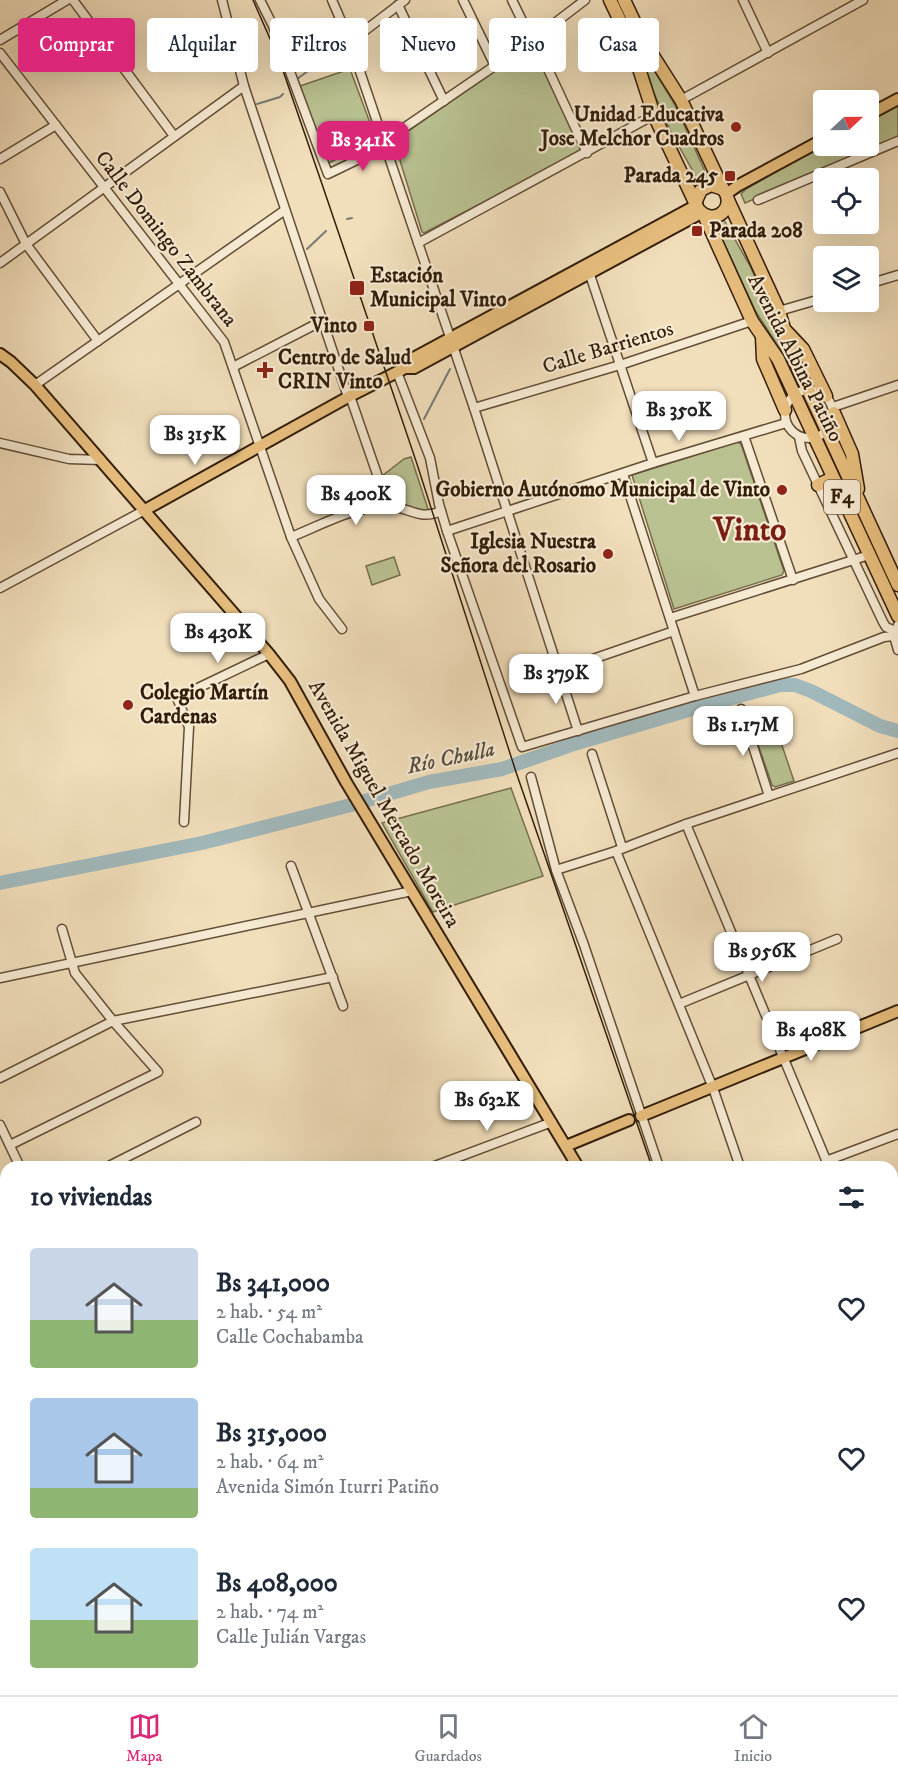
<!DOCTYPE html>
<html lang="es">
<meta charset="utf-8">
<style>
:root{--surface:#fff;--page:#f6f6f7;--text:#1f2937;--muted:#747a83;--line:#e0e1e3;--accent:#db2777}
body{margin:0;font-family:"IM FELL DW Pica",serif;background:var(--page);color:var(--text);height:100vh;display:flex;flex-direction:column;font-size:22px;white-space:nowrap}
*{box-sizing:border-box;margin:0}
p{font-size:20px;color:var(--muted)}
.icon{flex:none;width:33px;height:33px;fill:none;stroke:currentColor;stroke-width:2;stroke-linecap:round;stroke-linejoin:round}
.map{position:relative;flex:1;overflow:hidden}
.sheet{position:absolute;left:0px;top:1161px;width:898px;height:534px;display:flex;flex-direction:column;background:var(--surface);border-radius:18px 18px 0 0;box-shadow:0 6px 24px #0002}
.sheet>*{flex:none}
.banner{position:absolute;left:18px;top:18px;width:862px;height:54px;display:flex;gap:12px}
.needle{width:39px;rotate:68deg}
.tools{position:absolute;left:813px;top:90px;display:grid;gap:12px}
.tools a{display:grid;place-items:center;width:66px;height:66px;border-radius:6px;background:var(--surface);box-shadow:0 6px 24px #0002;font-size:30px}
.price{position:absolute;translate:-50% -51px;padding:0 14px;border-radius:12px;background:#fff;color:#222;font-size:20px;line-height:39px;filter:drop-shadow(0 2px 3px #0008)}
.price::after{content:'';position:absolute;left:50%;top:36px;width:18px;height:14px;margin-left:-9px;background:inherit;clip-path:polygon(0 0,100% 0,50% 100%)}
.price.selected{background:var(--accent);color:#fff}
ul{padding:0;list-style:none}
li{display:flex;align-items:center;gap:18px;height:150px;padding:0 30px}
li span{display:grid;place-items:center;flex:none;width:168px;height:120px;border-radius:6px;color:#555}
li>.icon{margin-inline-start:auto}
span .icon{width:72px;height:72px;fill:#fffc;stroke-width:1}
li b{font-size:26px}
h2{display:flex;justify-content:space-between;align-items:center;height:72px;padding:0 30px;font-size:26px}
.chip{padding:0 21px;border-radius:6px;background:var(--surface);box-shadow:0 6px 24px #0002;font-size:21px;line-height:54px}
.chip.selected{background:var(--accent);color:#fff}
.menu{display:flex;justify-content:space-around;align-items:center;height:84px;border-top:2px solid var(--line);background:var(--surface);font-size:16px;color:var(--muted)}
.menu a{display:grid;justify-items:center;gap:3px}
.menu .selected{color:var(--accent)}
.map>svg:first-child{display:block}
.green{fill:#b9c191;stroke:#766f4d;stroke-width:1.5}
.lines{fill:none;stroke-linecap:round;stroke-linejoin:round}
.stream{stroke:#757b74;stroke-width:2}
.river{stroke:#a1b9bc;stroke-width:14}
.minor-casing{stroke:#624d36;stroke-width:11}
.major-casing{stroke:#321d09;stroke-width:14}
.highway-casing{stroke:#321d09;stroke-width:15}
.minor{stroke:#f6ead3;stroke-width:8}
.major{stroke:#e8bf7e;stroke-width:10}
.highway{stroke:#e8bf7e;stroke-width:12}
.tram{stroke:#321d09;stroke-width:1.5}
.poi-dot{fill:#8f2418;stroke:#f6ead3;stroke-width:2}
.labels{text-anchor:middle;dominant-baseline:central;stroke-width:4.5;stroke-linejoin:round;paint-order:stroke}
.shield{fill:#f6ead3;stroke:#6d5a46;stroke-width:1.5}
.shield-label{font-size:20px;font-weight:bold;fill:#321d09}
.poi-label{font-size:21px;font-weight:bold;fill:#321d09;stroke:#f6ead3;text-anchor:end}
.street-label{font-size:21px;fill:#321d09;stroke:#f6ead3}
.water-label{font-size:22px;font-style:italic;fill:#534c3f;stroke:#f6ead3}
.town-label{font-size:33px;font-weight:bold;fill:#7a1f14;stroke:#f6ead3}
</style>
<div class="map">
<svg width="898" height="1695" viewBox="0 0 898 1695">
<rect width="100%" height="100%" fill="#f1debb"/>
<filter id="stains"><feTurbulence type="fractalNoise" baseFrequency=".00333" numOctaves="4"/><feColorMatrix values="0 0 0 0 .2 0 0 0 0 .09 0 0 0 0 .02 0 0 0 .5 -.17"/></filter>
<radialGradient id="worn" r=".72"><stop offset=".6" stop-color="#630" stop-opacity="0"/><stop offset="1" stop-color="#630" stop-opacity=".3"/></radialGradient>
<!-- green -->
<g class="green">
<path d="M 637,42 L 675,105 L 708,178 L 699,182 L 671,132 L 654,93 Z"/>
<path d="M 533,45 L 582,151 L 424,233 L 422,232 L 394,141 Z"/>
<path d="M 350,69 L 376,139 L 327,164 L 300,86 Z"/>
<path d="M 898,105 L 898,137 L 745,203 L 741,194 L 746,189 L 823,145 L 868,146 L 869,121 Z"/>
<path d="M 724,220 L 750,266 L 769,307 L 786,358 L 756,312 L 717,228 L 715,224 Z"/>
<path d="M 737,442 L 741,444 L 784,571 L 782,575 L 674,609 L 632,475 Z"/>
<path d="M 411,457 L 429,512 L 392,501 L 382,476 L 404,459 Z"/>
<path d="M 394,557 L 400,575 L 372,585 L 366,566 Z"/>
<path d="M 770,710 L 794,781 L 775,787 L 772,785 L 749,718 L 750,715 Z"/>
<path d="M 511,788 L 543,876 L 433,912 L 382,823 Z"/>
</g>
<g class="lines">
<!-- stream -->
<g class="stream">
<path d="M 297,79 L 342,46"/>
<path d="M 257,104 L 280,97 L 283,94"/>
<path d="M 347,219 L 352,218"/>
<path d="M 307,249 L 326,231"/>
<path d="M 424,419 L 450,369"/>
<path d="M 0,1190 L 2,1192 L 0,1208"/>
<path d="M 0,1283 L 6,1284"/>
<path d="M 379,1689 L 382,1695"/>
</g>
<!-- river -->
<path class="river" d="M 0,883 L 202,843 L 351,805 L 429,782 L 502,769 L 574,744 L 699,707 L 780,685 L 795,685 L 811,691 L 880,726 L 898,731"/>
<!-- minor casing -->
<g class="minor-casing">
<g id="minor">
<path d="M 73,0 L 174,136"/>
<path d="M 222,0 L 244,86 L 348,397"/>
<path d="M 260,0 L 273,26 L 328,174 L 357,160 L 534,39 L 585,0"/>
<path d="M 332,0 L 350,42 L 474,408 L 578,731"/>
<path d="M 463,0 L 495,66"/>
<path d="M 512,0 L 532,41"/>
<path d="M 743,0 L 768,53"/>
<path d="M 398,5 L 444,101"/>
<path d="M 534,39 L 587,153"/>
<path d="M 0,40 L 67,0"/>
<path d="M 350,42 L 405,0"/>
<path d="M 0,53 L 224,342 L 291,537 L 319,599 L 342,629"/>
<path d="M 681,100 L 863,0"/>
<path d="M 0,159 L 56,125"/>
<path d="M 0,192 L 26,244 L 98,341"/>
<path d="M 758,200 L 898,141"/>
<path d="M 418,243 L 654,115"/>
<path d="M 0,263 L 244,86"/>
<path d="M 588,269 L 653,463"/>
<path d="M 868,284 L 898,275"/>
<path d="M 779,311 L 824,298"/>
<path d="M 233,367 L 322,321"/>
<path d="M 397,372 L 430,458 L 439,504 L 447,531 L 522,747 L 695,696 L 801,669 L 884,637 L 894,636"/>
<path d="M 35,385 L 285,210"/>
<circle cx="809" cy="414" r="24"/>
<path d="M 350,396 L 388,506"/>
<path d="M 833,407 L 898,385"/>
<path d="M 474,408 L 620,365 L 752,321"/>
<path d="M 744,436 L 793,580"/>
<path d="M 799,437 L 802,451 L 883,622 L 886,627 L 895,631"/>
<path d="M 0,443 L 69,459 L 101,460"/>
<path d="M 623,474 L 695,696"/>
<path d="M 447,531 L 653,463 L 786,423"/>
<path d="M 291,537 C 319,526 357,505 388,506 C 409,507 419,521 441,511"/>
<path d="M 0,588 L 143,511"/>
<path d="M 670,618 L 869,555"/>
<path d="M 898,625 L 894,636 L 898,650"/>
<path d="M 558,671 L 674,631"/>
<path d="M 741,709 L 769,796"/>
<path d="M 592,754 L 622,847"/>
<path d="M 531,777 L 556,870 L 584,945 L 659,1167"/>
<path d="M 184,822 L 189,727 L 177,698 L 269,654"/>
<path d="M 686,824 L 829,1167"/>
<path d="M 616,851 L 713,1088 L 740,1167"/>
<path d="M 291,866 L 343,1006"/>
<path d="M 556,870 L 616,851 L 686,824 L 898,753"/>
<path d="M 0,978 L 412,891"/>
<path d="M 679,1004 L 837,939"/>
<path d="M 0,1078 L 113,1021 L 333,977"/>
<path d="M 0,1125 L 20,1167"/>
<path d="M 10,1145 L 158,1072 L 113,1021 L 75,973 L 62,929"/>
<path d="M 826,1161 L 898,1134"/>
<path d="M 107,1167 L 196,1122"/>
<path d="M 432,1167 L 552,1122"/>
<path d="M 892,1315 L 894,1313 L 893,1306 L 898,1304"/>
<path d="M 0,1557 L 6,1581"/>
<path d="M 0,1592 L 6,1590"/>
<path d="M 0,1597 L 6,1619"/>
<path d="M 892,1600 L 898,1598"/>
<path d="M 892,1682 L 898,1680"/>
<path d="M 264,1689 L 267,1695"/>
<path d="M 384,1689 L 389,1695"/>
<path d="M 586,1689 L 588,1695"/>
<path d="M 599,1689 L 601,1695"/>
<path d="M 24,1695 L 37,1691"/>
<path d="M 861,1695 L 876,1689"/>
</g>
</g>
<!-- major casing -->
<g class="major-casing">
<g id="major">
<path d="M 868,115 L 898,99"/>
<path d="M 726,194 L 739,185 L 824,139"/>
<path d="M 0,354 L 11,362 L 35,385 L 269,654 L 290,681 L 346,782 L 578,1167"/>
<path d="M 405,368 L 414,368 L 701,213"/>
<path d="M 143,511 L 350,396 L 405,368 L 410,360 L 697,205"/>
<path d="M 641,1116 L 898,1011"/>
<path d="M 566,1146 L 629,1120"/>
<path d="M 836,1689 L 838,1695"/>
</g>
</g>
<!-- highway casing -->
<g class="highway-casing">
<g id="highway">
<path d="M 610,0 L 631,44 L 654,115 L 698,209 C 714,228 738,207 723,189 L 711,185 L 701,190 L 696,201"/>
<path d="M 624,0 L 643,40 L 681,100 L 723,189"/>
<path d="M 728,200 L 779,311 L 791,353 L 898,585"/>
<path d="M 704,215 L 752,321 L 778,359 L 898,616"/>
<path d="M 786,331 L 803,349 L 826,396"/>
<path d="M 762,336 L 763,359 L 785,410"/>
<path d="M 834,413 L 852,454 L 858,489"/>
<path d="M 818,485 L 833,478"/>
</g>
</g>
<!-- minor -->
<use href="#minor" class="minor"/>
<!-- major -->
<use href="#major" class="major"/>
<!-- highway -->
<use href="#highway" class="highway"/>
<!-- tram -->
<g class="tram">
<path d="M 253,0 L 279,59 L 323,187 L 416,461 L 516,772 L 652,1167"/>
<path d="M 591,1689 L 593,1695"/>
</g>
</g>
<!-- markers -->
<g class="poi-dot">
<circle cx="736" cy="127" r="6"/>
<rect x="724" y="170" width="12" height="12" rx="3"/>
<rect x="691" y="225" width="12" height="12" rx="3"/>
<rect x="349" y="280" width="16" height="16" rx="3"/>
<rect x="363" y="320" width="12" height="12" rx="3"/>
<path d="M262 361h6v6h6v6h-6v6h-6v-6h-6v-6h6z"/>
<circle cx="782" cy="490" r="6"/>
<circle cx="608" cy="554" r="6"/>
<circle cx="128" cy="705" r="6"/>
</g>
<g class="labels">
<!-- shield labels -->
<rect class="shield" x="824" y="480" width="36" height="34" rx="4.5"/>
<g class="shield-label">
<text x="842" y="497">F4</text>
</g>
<!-- poi labels -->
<g class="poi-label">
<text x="724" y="115">Unidad Educativa<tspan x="724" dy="24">Jose Melchor Cuadros</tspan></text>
<text x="718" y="176">Parada 245</text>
<text x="709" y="231" text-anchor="start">Parada 208</text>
<text x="370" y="276" text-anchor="start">Estación<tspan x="370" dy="24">Municipal Vinto</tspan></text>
<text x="357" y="326">Vinto</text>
<text x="278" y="358" text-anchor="start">Centro de Salud<tspan x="278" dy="24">CRIN Vinto</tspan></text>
<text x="770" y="490">Gobierno Autónomo Municipal de Vinto</text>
<text x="596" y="542">Iglesia Nuestra<tspan x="596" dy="24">Señora del Rosario</tspan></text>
<text x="140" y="693" text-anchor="start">Colegio Martín<tspan x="140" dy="24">Cardenas</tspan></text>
</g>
<!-- street labels -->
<g class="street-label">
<text transform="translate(166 239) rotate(52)">Calle Domingo Zambrana</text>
<text transform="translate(608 348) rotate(-17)">Calle Barrientos</text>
<text transform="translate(795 358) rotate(63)">Avenida Albina Patiño</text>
<text transform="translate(384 804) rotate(60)">Avenida Miguel Mercado Moreira</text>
</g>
<!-- water labels -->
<g class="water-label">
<text transform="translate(451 758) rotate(-12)">Río Chulla</text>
</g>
<!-- town labels -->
<g class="town-label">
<text x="750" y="530">Vinto</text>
</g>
</g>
<rect width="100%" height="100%" filter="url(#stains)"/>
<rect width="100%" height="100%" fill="url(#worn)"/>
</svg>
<div class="tools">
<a><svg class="needle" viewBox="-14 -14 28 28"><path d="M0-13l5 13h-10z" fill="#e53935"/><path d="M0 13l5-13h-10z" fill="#747a83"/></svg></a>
<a><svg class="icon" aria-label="locate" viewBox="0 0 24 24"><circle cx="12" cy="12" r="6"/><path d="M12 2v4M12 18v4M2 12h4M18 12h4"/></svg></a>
<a><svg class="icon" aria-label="layers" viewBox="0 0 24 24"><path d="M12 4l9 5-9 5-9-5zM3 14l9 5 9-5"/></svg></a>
</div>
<b class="price selected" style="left:363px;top:172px">Bs 341K</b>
<b class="price" style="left:679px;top:442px">Bs 350K</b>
<b class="price" style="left:195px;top:466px">Bs 315K</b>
<b class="price" style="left:356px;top:526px">Bs 400K</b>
<b class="price" style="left:218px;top:664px">Bs 430K</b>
<b class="price" style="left:556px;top:705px">Bs 379K</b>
<b class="price" style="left:743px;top:757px">Bs 1.17M</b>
<b class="price" style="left:762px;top:983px">Bs 956K</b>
<b class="price" style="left:811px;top:1062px">Bs 408K</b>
<b class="price" style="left:487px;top:1132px">Bs 632K</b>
<div class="banner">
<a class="chip selected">Comprar</a>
<a class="chip">Alquilar</a>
<a class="chip">Filtros</a>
<a class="chip">Nuevo</a>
<a class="chip">Piso</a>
<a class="chip">Casa</a>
</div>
<section class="sheet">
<h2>10 viviendas<svg class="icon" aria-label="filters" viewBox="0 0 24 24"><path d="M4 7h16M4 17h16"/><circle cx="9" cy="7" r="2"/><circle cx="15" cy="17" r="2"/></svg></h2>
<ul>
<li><span style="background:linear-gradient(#c9d6e8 60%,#8fb573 0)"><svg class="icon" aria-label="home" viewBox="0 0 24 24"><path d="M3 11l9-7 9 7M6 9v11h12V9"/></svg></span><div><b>Bs 341,000</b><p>2 hab. · 54 m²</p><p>Calle Cochabamba</p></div><svg class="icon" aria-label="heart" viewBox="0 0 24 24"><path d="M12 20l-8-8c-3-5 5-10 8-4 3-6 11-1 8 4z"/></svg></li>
<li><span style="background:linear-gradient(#a9c7e8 75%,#8fb573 0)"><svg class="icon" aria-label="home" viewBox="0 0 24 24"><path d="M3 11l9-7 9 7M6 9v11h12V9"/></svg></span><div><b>Bs 315,000</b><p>2 hab. · 64 m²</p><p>Avenida Simón Iturri Patiño</p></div><svg class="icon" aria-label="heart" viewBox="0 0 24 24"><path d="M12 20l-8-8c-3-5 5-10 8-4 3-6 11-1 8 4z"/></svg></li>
<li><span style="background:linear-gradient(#bfe0f5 60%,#8fb573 0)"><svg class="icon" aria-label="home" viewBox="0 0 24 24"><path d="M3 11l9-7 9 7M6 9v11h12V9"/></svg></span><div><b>Bs 408,000</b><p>2 hab. · 74 m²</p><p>Calle Julián Vargas</p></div><svg class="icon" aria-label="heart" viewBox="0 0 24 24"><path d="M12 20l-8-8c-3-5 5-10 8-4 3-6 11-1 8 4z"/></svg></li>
</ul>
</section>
</div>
<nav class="menu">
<a class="selected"><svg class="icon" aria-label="map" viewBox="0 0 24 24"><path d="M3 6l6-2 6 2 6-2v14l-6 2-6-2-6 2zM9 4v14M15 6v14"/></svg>Mapa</a>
<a><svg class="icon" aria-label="saved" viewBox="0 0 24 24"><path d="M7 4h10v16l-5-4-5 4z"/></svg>Guardados</a>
<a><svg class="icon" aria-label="home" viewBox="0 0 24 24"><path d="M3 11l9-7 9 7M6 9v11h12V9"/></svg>Inicio</a>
</nav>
